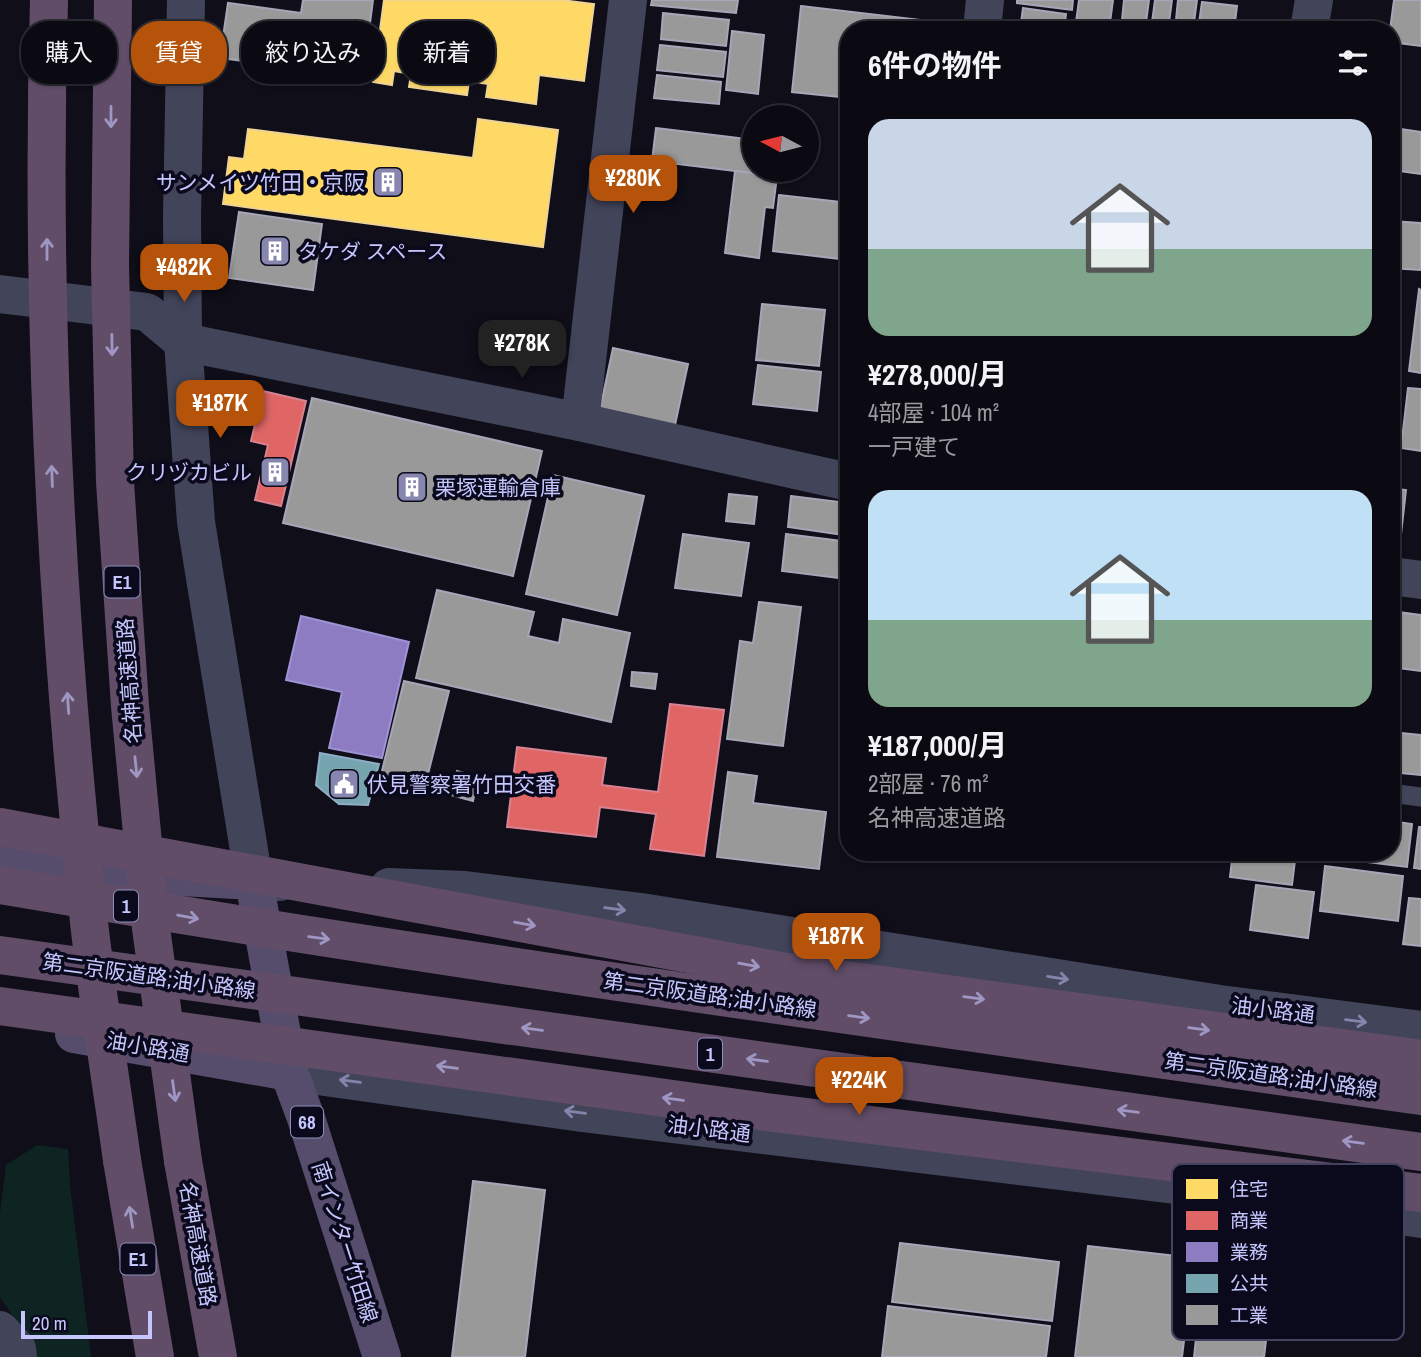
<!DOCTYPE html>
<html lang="ja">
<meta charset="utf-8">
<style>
:root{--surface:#0b0a13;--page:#14131c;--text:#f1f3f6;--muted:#9a9aa0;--line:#2b2b33;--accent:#b45309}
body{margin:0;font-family:"Archivo Narrow","Noto Sans JP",sans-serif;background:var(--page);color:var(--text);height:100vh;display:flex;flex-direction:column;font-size:26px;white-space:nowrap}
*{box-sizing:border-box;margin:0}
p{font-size:23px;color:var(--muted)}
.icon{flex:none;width:38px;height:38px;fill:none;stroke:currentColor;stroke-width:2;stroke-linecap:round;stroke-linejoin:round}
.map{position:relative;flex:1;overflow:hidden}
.details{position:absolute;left:840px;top:21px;width:560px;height:840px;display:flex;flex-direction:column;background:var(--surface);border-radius:28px;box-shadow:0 2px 5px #0004,0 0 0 2px var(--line)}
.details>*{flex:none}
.banner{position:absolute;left:21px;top:21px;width:665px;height:63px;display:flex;gap:14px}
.needle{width:46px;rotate:277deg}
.fabs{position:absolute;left:742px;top:105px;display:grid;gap:14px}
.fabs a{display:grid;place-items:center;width:77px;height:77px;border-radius:50%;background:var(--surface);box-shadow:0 2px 5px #0004,0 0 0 2px var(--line);font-size:35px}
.scale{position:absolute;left:21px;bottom:18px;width:131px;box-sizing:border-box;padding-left:7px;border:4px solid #c6c6ff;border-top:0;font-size:19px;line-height:24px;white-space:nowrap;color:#c6c6ff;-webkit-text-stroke:5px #0b0a1d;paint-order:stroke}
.price{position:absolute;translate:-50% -60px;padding:0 16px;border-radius:14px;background:var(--accent);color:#fff;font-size:23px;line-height:46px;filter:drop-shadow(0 2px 4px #0008)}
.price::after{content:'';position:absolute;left:50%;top:42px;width:21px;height:16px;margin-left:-10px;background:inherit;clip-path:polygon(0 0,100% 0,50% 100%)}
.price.on{background:#222;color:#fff}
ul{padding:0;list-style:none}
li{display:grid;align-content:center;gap:14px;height:371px;padding:0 28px}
li span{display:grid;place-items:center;height:217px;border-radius:21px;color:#555}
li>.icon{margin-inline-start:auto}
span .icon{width:126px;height:126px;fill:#fffc;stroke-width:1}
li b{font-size:30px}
h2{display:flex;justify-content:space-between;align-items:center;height:84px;padding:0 28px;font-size:30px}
.pill{padding:0 24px;border-radius:28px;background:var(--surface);box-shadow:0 2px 5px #0004,0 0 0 2px var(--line);font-size:24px;line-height:63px}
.pill.on{background:var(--accent);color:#fff}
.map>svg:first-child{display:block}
.green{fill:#0d2422}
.homes{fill:#ffd966;stroke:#eed394;stroke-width:2}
.shops{fill:#e06666;stroke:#d88394;stroke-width:2}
.offices{fill:#8e7cc3;stroke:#9f92d5;stroke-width:2}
.public{fill:#76a5af;stroke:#8eafc7;stroke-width:2}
.industry{fill:#999;stroke:#a6a6b8;stroke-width:2}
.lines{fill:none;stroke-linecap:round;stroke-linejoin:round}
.service{stroke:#42445a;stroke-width:19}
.minor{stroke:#42445a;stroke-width:38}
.tertiary{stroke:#42445a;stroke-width:38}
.primary{stroke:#564d6d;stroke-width:38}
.motorway{stroke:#624d69;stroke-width:38}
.motorway-bridge{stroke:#624d69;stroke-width:38}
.oneway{stroke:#9e96c3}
.oneway2{stroke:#8485ac}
.labels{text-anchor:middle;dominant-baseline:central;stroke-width:7;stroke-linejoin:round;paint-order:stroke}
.shield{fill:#0b0a1d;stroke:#8e8ebb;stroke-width:2}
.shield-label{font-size:19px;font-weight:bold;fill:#c6c6ff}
.poi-label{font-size:21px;fill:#c6c6ff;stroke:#0b0a1d;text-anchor:start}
.street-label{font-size:21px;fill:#c6c6ff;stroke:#0b0a1d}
.key{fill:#0b0a1d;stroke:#434261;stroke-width:2}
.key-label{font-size:19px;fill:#c6c6ff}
</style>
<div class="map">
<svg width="1421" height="1357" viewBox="0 0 1421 1357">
<rect width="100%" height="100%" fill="#0f0e19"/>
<!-- green -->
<path class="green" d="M 37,1145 L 68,1149 L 70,1184 L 91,1357 L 32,1357 L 31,1343 L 0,1297 L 0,1213 L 6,1165 Z"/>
<!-- homes -->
<g class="homes">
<path d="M 384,0 L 561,0 L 594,4 L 584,81 L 539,75 L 536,104 L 486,97 L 488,84 L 469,81 L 467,95 L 409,87 L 411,74 L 394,71 L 392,85 L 373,82 Z"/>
<path d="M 478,119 L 558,130 L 543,247 L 223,204 L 229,157 L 244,159 L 248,129 L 473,158 Z"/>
</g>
<!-- shops -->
<g class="shops">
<path d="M 263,391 L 306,401 L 281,506 L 255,500 L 268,445 L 251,441 Z"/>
<path d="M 670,704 L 724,710 L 704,856 L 650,849 L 656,814 L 600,807 L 596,837 L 507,827 L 517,747 L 606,758 L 602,785 L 658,792 Z"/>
</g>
<!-- offices -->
<path class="offices" d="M 301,616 L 409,642 L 382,758 L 329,748 L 342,692 L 286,680 Z"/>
<!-- public -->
<path class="public" d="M 320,753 L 379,764 L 368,805 L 339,804 L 316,785 Z"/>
<!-- industry -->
<g class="industry">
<path d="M 303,0 L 373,0 L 363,77 L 220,58 L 228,3 L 301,13 Z"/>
<path d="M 652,0 L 738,0 L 736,13 L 651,5 Z"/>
<path d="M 1017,0 L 1073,0 L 1072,10 L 1017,3 Z"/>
<path d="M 1079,0 L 1113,0 L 1109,30 L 1075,30 Z"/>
<path d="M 1124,0 L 1149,0 L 1145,30 L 1121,30 Z"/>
<path d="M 1155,0 L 1172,0 L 1168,30 L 1151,30 Z"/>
<path d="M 1178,0 L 1197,0 L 1193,30 L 1175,30 Z"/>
<path d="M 1394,0 L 1421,0 L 1421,46 L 1391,42 L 1390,30 Z"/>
<path d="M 1202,2 L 1237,6 L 1234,30 L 1198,30 Z"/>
<path d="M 801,6 L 964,25 L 963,30 L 849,30 L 849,98 L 792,92 Z"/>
<path d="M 1023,8 L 1066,14 L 1064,30 L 1020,30 Z"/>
<path d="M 663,13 L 729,20 L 726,46 L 661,39 Z"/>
<path d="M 732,31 L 764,35 L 758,94 L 726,90 Z"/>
<path d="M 660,45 L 726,52 L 723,77 L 657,70 Z"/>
<path d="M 657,75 L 721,82 L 719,104 L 654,98 Z"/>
<path d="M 656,128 L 754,140 L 754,170 L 778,170 L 777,176 L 652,161 Z"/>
<path d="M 1394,128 L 1421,132 L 1421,174 L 1391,170 Z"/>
<path d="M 735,171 L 777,176 L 773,208 L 765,207 L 759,258 L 725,253 Z"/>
<path d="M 779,195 L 849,203 L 849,260 L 773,251 Z"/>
<path d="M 239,212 L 322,224 L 313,290 L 229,278 Z"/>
<path d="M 1391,221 L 1421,223 L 1421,270 L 1391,268 Z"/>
<path d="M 1419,289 L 1421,290 L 1421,373 L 1409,371 Z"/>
<path d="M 762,304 L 825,310 L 819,366 L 756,360 Z"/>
<path d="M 613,348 L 688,364 L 675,425 L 600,409 Z"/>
<path d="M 758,365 L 821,372 L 817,411 L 753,404 Z"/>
<path d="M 1408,388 L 1421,389 L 1421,451 L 1401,448 Z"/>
<path d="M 312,398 L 542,451 L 513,576 L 283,523 Z"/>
<path d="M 553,475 L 644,496 L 617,615 L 526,594 Z"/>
<path d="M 1391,488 L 1406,490 L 1399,552 L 1391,551 Z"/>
<path d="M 729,494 L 757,497 L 754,524 L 726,521 Z"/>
<path d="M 791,496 L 848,503 L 844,535 L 788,527 Z"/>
<path d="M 683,534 L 749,543 L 741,596 L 675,588 Z"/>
<path d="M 786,534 L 843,541 L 838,578 L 782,571 Z"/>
<path d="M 437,590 L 534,612 L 528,636 L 559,643 L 563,619 L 630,633 L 611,722 L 416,678 Z"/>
<path d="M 759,602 L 801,607 L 783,746 L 727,739 L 740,641 L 753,643 Z"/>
<path d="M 1391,611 L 1421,615 L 1421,671 L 1391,667 Z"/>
<path d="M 632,672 L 657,674 L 655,689 L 631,686 Z"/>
<path d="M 404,681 L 449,691 L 424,790 L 380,779 Z"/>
<path d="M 1391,732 L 1421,735 L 1421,775 L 1391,772 Z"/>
<path d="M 457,771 L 478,777 L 473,801 L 451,795 Z"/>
<path d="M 728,772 L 757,776 L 753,803 L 826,812 L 819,869 L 717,857 Z"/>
<path d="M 1391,821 L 1412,824 L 1407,867 L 1366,862 L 1367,852 L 1391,852 Z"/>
<path d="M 1419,827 L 1421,827 L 1421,869 L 1414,868 Z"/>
<path d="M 1064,852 L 1122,852 L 1121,858 Z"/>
<path d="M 1233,852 L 1296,852 L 1292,885 L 1230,877 Z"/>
<path d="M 1323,852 L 1358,852 L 1357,860 L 1323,856 Z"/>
<path d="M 1325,866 L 1403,876 L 1398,921 L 1320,911 Z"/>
<path d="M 1256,885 L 1314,892 L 1308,938 L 1250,930 Z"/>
<path d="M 1409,898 L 1421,899 L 1421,946 L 1403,944 Z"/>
<path d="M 473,1181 L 545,1190 L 525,1357 L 452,1357 Z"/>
<path d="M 900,1243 L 1059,1262 L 1052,1321 L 892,1302 Z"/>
<path d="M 1088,1246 L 1194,1258 L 1182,1357 L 1075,1357 Z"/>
<path d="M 1204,1267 L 1274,1275 L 1264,1357 L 1194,1357 Z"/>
<path d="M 888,1306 L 1050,1326 L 1046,1357 L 882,1357 Z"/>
</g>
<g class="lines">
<!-- service -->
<path class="service" d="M 1391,793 L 1421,797"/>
<!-- minor -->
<g class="minor">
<path d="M 982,30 L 985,0"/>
<path d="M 1309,30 L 1314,0"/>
<path d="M 0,294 L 147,312 L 183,342 L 580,422 L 849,482"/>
<path d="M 580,422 L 628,0"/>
<path d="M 1391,576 L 1421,580"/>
<path d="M 0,1330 L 17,1349 L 18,1357"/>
</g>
<!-- tertiary -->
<g class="tertiary">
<path d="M 186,0 L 182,217 L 183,342 L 196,522 L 254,881 L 280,882"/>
<path d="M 389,887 L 465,890 L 641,912 L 1220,1004 L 1421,1030"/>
<path d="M 289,1072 L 582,1113 L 1291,1199 L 1421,1219"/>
</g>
<!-- primary -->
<g class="primary">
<path d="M 0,863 L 32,869 L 254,881 L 289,1072 L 306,1118 L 382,1357"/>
<path d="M 74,1034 L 289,1072"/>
</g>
<!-- motorway -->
<g class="motorway">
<path d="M 122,1160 L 155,1357"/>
<path d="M 183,1161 L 218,1357"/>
</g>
<!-- motorway-bridge -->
<g class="motorway-bridge">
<path d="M 49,0 C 40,309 56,616 89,922 C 98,1002 111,1081 122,1160"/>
<path d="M 113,0 L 110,265 L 115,482 L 130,706 L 151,928 L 183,1161"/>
<path d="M 0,827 L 781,971 L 1421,1059"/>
<path d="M 0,885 C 472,965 947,1029 1421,1096"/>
<path d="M 0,955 L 1421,1152"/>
<path d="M 0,1006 L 766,1112 L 1421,1193"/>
</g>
</g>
<!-- one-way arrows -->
<defs><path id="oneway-shaft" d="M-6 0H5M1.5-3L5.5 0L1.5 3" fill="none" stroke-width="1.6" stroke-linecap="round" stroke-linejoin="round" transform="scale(1.75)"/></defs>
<g class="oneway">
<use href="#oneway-shaft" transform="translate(111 117) rotate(90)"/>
<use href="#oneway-shaft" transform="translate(47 249) rotate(-90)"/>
<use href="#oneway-shaft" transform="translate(112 345) rotate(89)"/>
<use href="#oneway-shaft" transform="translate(52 476) rotate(-92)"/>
<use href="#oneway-shaft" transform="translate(68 703) rotate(-94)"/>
<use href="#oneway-shaft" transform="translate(136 767) rotate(84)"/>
<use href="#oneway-shaft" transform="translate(188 917) rotate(10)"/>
<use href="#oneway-shaft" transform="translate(525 924) rotate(10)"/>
<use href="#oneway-shaft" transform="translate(319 938) rotate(8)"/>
<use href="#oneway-shaft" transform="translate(749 965) rotate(10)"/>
<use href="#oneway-shaft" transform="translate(974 998) rotate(8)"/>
<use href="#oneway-shaft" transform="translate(859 1017) rotate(8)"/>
<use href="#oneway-shaft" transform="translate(532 1029) rotate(-172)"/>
<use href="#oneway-shaft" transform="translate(1199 1029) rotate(8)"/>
<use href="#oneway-shaft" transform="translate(757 1060) rotate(-172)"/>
<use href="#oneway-shaft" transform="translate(447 1067) rotate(-172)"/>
<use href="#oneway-shaft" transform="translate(174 1091) rotate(82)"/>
<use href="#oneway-shaft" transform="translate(673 1099) rotate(-172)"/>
<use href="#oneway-shaft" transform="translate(1128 1111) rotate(-172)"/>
<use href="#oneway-shaft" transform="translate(1353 1142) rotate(-172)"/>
<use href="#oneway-shaft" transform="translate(131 1217) rotate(-99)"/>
</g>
<g class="oneway2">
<use href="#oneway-shaft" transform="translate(615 909) rotate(7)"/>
<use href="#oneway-shaft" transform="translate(1058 978) rotate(9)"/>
<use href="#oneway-shaft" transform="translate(1356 1021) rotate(7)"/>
<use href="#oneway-shaft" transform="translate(350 1081) rotate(-172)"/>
<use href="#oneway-shaft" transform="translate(575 1112) rotate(-172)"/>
</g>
<!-- icons -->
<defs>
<g id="building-square" transform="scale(1.575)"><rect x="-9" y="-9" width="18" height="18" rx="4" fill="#8686ae" stroke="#0b0a1d"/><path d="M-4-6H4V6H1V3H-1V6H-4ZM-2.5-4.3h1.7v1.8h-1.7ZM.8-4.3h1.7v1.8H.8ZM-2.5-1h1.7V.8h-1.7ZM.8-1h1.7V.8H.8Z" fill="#fff"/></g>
<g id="civic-square" transform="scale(1.575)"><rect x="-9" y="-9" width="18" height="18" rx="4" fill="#8686ae" stroke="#0b0a1d"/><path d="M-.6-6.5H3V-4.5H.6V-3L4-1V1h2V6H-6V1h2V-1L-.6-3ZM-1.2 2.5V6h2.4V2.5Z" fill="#fff"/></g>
</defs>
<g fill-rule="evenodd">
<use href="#building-square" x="388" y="182"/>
<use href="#building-square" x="275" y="251"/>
<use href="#building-square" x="275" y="472"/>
<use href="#building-square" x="412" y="487"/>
<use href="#civic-square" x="344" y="784"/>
</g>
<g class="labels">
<!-- shield labels -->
<g class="shield">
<rect x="104.5" y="566.5" width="35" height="31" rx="5"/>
<rect x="114" y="890.5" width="24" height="31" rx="5"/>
<rect x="698" y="1038.5" width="24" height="31" rx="5"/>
<rect x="291" y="1106.5" width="32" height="31" rx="5"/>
<rect x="120.5" y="1243.5" width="35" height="31" rx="5"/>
</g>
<g class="shield-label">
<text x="122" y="582">E1</text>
<text x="126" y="906">1</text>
<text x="710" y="1054">1</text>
<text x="307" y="1122">68</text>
<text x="138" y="1259">E1</text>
</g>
<!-- poi labels -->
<g class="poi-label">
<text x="365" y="182" text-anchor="end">サンメイツ竹田・京阪</text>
<text x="298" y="251">タケダ スペース</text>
<text x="252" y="472" text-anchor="end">クリヅカビル</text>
<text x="435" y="487">栗塚運輸倉庫</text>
<text x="367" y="784">伏見警察署竹田交番</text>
</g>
<!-- street labels -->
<g class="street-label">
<text transform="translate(129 681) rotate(-94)">名神高速道路</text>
<text transform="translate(149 976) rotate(8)">第二京阪道路;油小路線</text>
<text transform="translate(710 995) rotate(8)">第二京阪道路;油小路線</text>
<text transform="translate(1273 1010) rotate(7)">油小路通</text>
<text transform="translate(148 1047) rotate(10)">油小路通</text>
<text transform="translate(1271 1075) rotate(8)">第二京阪道路;油小路線</text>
<text transform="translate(709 1129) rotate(7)">油小路通</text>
<text transform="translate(345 1242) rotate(72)">南インター竹田線</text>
<text transform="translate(198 1244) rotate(80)">名神高速道路</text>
</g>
</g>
<!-- legend -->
<rect x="1172" y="1164" width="232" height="176" rx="10" class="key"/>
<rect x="1186" y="1179" width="32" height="20" fill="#ffd966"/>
<rect x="1186" y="1211" width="32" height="19" fill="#e06666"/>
<rect x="1186" y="1242" width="32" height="20" fill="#8e7cc3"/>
<rect x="1186" y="1274" width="32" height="19" fill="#76a5af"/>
<rect x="1186" y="1305" width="32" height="20" fill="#999"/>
<g class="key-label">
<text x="1230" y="1196">住宅</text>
<text x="1230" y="1227">商業</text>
<text x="1230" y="1259">業務</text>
<text x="1230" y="1290">公共</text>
<text x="1230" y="1322">工業</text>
</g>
</svg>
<div class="fabs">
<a><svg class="needle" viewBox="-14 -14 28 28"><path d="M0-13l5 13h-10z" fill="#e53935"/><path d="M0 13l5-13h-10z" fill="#9a9aa0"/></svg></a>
</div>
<div class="scale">20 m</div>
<b class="price" style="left:633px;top:215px">¥280K</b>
<b class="price" style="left:184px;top:304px">¥482K</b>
<b class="price on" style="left:522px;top:380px">¥278K</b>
<b class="price" style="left:220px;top:440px">¥187K</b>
<b class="price" style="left:836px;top:973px">¥187K</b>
<b class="price" style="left:859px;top:1117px">¥224K</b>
<div class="banner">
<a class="pill">購入</a>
<a class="pill on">賃貸</a>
<a class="pill">絞り込み</a>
<a class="pill">新着</a>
</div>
<section class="details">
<h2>6件の物件<svg class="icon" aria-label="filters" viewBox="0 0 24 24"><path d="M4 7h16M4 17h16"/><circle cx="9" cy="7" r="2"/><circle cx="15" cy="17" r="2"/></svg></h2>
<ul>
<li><span style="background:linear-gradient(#c9d6e8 60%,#7fa58c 0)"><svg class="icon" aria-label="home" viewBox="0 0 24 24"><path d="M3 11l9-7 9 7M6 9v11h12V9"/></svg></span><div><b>¥278,000/月</b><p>4部屋 · 104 m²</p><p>一戸建て</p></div></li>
<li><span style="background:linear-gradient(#bfe0f5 60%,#7fa58c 0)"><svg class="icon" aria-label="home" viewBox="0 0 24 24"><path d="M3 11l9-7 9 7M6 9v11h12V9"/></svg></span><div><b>¥187,000/月</b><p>2部屋 · 76 m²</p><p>名神高速道路</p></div></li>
</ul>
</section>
</div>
